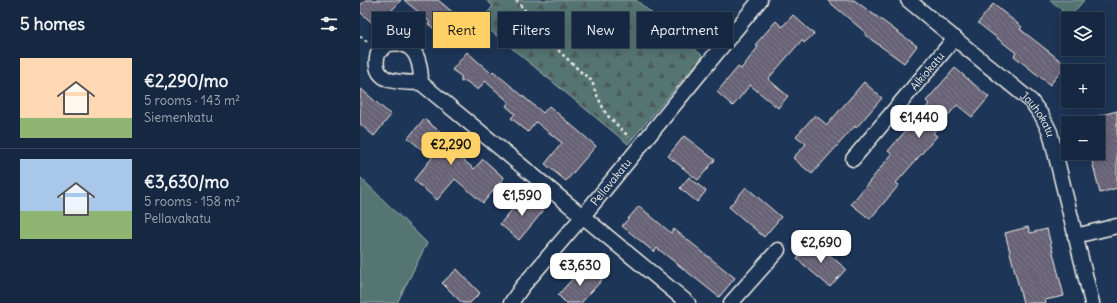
<!DOCTYPE html>
<meta charset="utf-8">
<style>
:root{--surface:#162841;--page:#23344c;--text:#f1f3f6;--muted:#9ea6b1;--line:#35445a;--accent:#ffd166}
body{margin:0;font-family:Delius,sans-serif;background:var(--page);color:var(--text);height:100vh;display:flex;flex-direction:column;font-size:15px;white-space:nowrap}
*{box-sizing:border-box;margin:0}
p{font-size:13px;color:var(--muted)}
.icon{flex:none;width:22px;height:22px;fill:none;stroke:currentColor;stroke-width:2;stroke-linecap:round;stroke-linejoin:round}
.map{position:relative;flex:1;overflow:hidden}
.side{display:flex;flex-direction:column;background:var(--surface);width:360px}
.side>*{flex:none}
.top-card{position:absolute;left:12px;top:12px;width:380px;height:36px;display:flex;gap:8px}
.buttons{position:absolute;left:701px;top:12px;display:grid;gap:8px}
.buttons a{display:grid;place-items:center;width:44px;height:44px;border-radius:0px;background:var(--surface);box-shadow:0 2px 10px #0003,0 0 0 1px var(--line);font-size:20px}
.price{position:absolute;translate:-50% -34px;padding:0 9px;border-radius:8px;background:#fff;color:#222;font-size:13px;line-height:26px;filter:drop-shadow(0 1px 2px #0008)}
.price::after{content:'';position:absolute;left:50%;top:24px;width:12px;height:9px;margin-left:-6px;background:inherit;clip-path:polygon(0 0,100% 0,50% 100%)}
.price.selected{background:var(--accent);color:#111}
ul{padding:0;list-style:none}
li{display:flex;align-items:center;gap:12px;height:100px;padding:0 20px}
li+li{border-top:1px solid var(--line)}
li span{display:grid;place-items:center;flex:none;width:112px;height:80px;border-radius:0px;color:#555}
li>.icon{margin-inline-start:auto}
span .icon{width:48px;height:48px;fill:#fffc;stroke-width:1}
li b{font-size:17px}
h2{display:flex;justify-content:space-between;align-items:center;height:48px;padding:0 20px;font-size:17px}
.tag{padding:0 14px;border-radius:0px;background:var(--surface);box-shadow:0 2px 10px #0003,0 0 0 1px var(--line);font-size:14px;line-height:36px}
.tag.selected{background:var(--accent);color:#111}
main{display:flex;flex:1;min-height:0}
.map>svg:first-child{display:block}
.forest{fill:url(#forest-firs);stroke:#a4b2ae}
.green{fill:#557473;stroke:#a4b2ae}
.building{fill:url(#building-back-hatch);stroke:#f4f1e8}
.lines{fill:none;stroke-linecap:round;stroke-linejoin:round}
.street-casing{stroke:#f4f1e8;stroke-width:17}
.path{stroke:#f4f1e8;stroke-width:2.5;stroke-dasharray:3 3;stroke-linecap:butt}
.street{stroke:#1d3557;stroke-width:14}
.labels{text-anchor:middle;dominant-baseline:central;stroke-width:3;stroke-linejoin:round;paint-order:stroke}
.street-label{font-size:11px;fill:#f4f1e8;stroke:#1d3557}
</style>
<main>
<section class="side">
<h2>5 homes<svg class="icon" aria-label="filters" viewBox="0 0 24 24"><path d="M4 7h16M4 17h16"/><circle cx="9" cy="7" r="2"/><circle cx="15" cy="17" r="2"/></svg></h2>
<ul>
<li><span style="background:linear-gradient(#ffd9b3 75%,#8fb573 0)"><svg class="icon" aria-label="home" viewBox="0 0 24 24"><path d="M3 11l9-7 9 7M6 9v11h12V9"/></svg></span><div><b>€2,290/mo</b><p>5 rooms · 143 m²</p><p>Siemenkatu</p></div></li>
<li><span style="background:linear-gradient(#a9c7e8 65%,#8fb573 0)"><svg class="icon" aria-label="home" viewBox="0 0 24 24"><path d="M3 11l9-7 9 7M6 9v11h12V9"/></svg></span><div><b>€3,630/mo</b><p>5 rooms · 158 m²</p><p>Pellavakatu</p></div></li>
</ul>
</section>
<div class="map">
<svg width="757" height="303" viewBox="0 0 757 303">
<defs>
<pattern id="forest-firs" width="22" height="20" patternUnits="userSpaceOnUse"><rect width="22" height="20" fill="#557473"/><path d="M5 1l3.5 6h-7zM16 11l3.5 6h-7z" fill="#4e5c5a"/></pattern>
<pattern id="building-back-hatch" width="6" height="6" patternUnits="userSpaceOnUse"><rect width="6" height="6" fill="#686276"/><path d="M-1 5l2 2M0 0l6 6M5-1l2 2" fill="none" stroke="#7e798a"/></pattern>
</defs>
<rect width="100%" height="100%" fill="#1d3557"/>
<filter id="ink" filterUnits="userSpaceOnUse"><feTurbulence type="fractalNoise" baseFrequency=".025" numOctaves="2"/><feDisplacementMap in="SourceGraphic" scale="8" xChannelSelector="R" yChannelSelector="G"/><feConvolveMatrix kernelMatrix="1 2 1 2 8 2 1 2 1" color-interpolation-filters="sRGB"/></filter>
<g filter="url(#ink)">
<!-- forest -->
<path class="forest" d="M 126,0 L 276,0 L 343,56 L 268,144 L 120,22 L 133,6 Z"/>
<!-- green -->
<g class="green">
<path d="M 690,0 L 724,0 L 710,17 Z"/>
<path d="M 0,177 L 67,243 L 37,303 L 0,303 Z"/>
</g>
<!-- building -->
<g class="building">
<path d="M 5,0 L 41,0 L 17,27 L 0,12 L 0,6 Z"/>
<path d="M 44,0 L 78,0 L 96,15 L 81,34 L 68,24 L 70,22 Z"/>
<path d="M 467,0 L 494,0 L 557,46 L 544,63 L 505,35 L 506,33 Z"/>
<path d="M 633,4 L 662,27 L 660,29 L 706,65 L 690,85 L 654,56 L 656,53 L 618,23 Z"/>
<path d="M 433,15 L 454,34 L 444,43 L 442,40 L 408,79 L 428,96 L 418,108 L 390,85 L 373,106 L 357,92 L 378,67 L 381,69 L 398,47 L 395,45 L 416,21 L 422,27 Z"/>
<path d="M 107,52 L 131,73 L 133,71 L 183,113 L 189,106 L 236,146 L 206,181 L 185,164 L 202,143 L 176,122 L 168,132 L 151,118 L 155,114 L 146,106 L 149,102 L 125,81 L 118,90 L 106,81 L 101,82 L 101,76 L 92,70 Z"/>
<path d="M 595,68 L 629,97 L 612,117 L 597,105 L 573,133 L 577,136 L 536,183 L 539,185 L 510,219 L 491,204 L 532,154 L 528,151 L 569,104 L 566,101 Z"/>
<path d="M 504,82 L 522,98 L 496,128 L 495,126 L 452,174 L 433,158 L 446,144 L 436,136 L 455,115 L 467,125 Z"/>
<path d="M 0,88 L 31,115 L 14,136 L 0,124 Z"/>
<path d="M 757,111 L 757,188 L 740,193 L 731,157 L 738,155 L 738,116 Z"/>
<path d="M 64,119 L 92,141 L 88,147 L 114,169 L 123,159 L 144,178 L 123,203 L 95,179 L 77,200 L 54,180 L 72,158 L 48,138 Z"/>
<path d="M 324,136 L 355,160 L 338,180 L 308,156 Z"/>
<path d="M 329,177 L 346,191 L 337,202 L 320,188 Z"/>
<path d="M 386,187 L 421,217 L 404,237 L 369,207 Z"/>
<path d="M 165,194 L 184,210 L 159,240 L 140,224 Z"/>
<path d="M 279,206 L 311,233 L 314,229 L 375,278 L 359,297 L 297,248 L 294,252 L 262,226 Z"/>
<path d="M 668,227 L 670,233 L 687,229 L 704,296 L 685,300 L 686,303 L 663,303 L 645,233 Z"/>
<path d="M 452,240 L 486,269 L 470,287 L 437,259 Z"/>
<path d="M 225,265 L 242,280 L 221,303 L 206,303 L 198,295 Z"/>
<path d="M 97,269 L 120,293 L 110,303 L 102,303 L 82,283 Z"/>
</g>
<g class="lines">
<!-- street casing -->
<g class="street-casing">
<g id="street">
<path id="s1" d="M 548,0 L 671,101 L 682,116 L 690,132 L 732,303"/>
<path d="M 61,83 C 61,68 59,47 41,44 C 37,43 32,44 28,44 L 18,53 C 17,57 16,62 17,66 C 20,85 47,82 61,83 L 328,303"/>
<path id="s2" d="M 493,159 L 595,38"/>
<path d="M 715,236 L 757,226"/>
<path id="s3" d="M 151,303 L 162,287 L 223,216 L 400,0"/>
<path d="M 371,303 L 418,250"/>
</g>
</g>
<!-- path -->
<g class="path">
<path d="M 156,0 L 174,21 L 180,33 L 221,72 L 232,81 L 235,91 L 246,114 L 269,137"/>
<path d="M 0,36 L 9,43"/>
</g>
<!-- street -->
<use href="#street" class="street"/>
</g>
</g>
<g class="labels">
<!-- street labels -->
<g class="street-label">
<text stroke="none"><textPath href="#s2" startOffset="115">Alkiokatu</textPath></text>
<text stroke="none"><textPath href="#s1" startOffset="174">Jauhokatu</textPath></text>
<text stroke="none"><textPath href="#s3" startOffset="157">Pellavakatu</textPath></text>
</g>
</g>
</svg>
<div class="buttons">
<a><svg class="icon" aria-label="layers" viewBox="0 0 24 24"><path d="M12 4l9 5-9 5-9-5zM3 14l9 5 9-5"/></svg></a>
<a>+</a>
<a>−</a>
</div>
<b class="price" style="left:559px;top:139px">€1,440</b>
<b class="price selected" style="left:91px;top:166px">€2,290</b>
<b class="price" style="left:162px;top:217px">€1,590</b>
<b class="price" style="left:461px;top:264px">€2,690</b>
<b class="price" style="left:220px;top:287px">€3,630</b>
<div class="top-card">
<a class="tag">Buy</a>
<a class="tag selected">Rent</a>
<a class="tag">Filters</a>
<a class="tag">New</a>
<a class="tag">Apartment</a>
</div>
</div>
</main>
